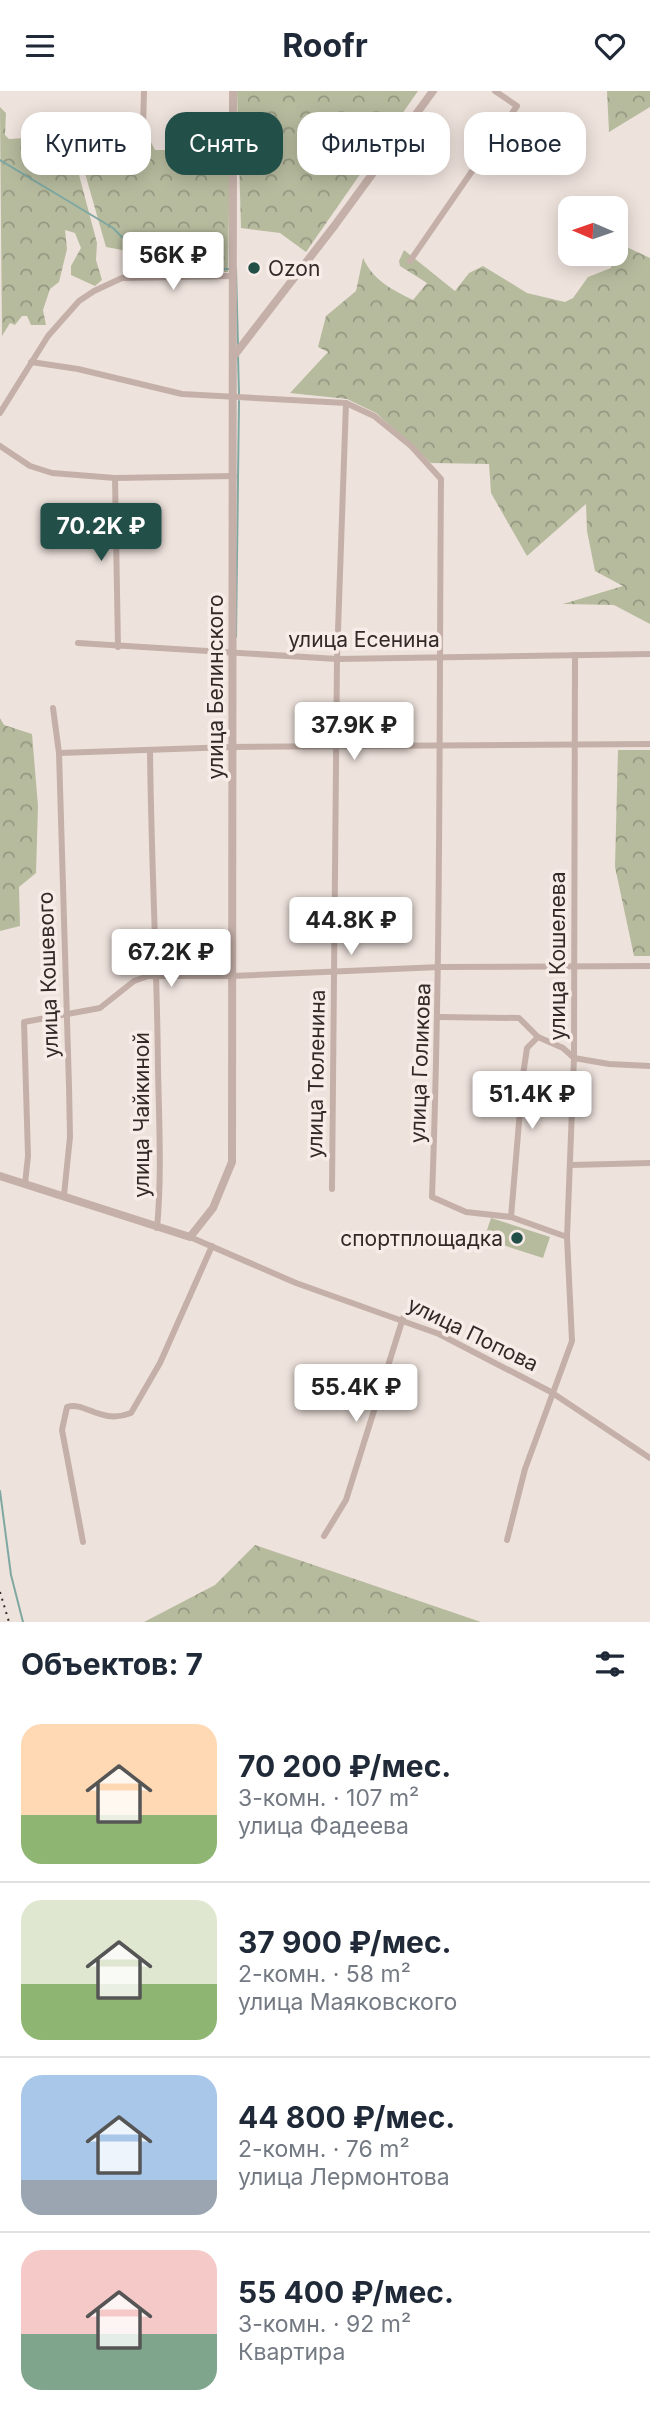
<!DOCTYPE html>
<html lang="ru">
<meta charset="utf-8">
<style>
:root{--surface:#fff;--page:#f2f2f3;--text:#1f2937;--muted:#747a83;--line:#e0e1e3;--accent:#234f49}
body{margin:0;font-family:Inter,sans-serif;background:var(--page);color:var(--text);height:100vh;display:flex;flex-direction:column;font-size:26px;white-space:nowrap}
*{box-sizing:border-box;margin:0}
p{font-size:23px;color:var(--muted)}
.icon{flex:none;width:38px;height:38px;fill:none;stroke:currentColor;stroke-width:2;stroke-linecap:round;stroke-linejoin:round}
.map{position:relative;height:1531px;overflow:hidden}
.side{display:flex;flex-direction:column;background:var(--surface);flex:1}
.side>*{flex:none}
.guide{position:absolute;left:21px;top:21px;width:609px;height:63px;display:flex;gap:14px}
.needle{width:46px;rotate:272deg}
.fabs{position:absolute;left:558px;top:105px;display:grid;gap:14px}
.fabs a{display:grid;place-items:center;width:70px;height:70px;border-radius:14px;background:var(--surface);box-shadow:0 4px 18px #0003;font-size:35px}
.price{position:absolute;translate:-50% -60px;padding:0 16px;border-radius:7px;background:#fff;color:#222;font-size:23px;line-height:46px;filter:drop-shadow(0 2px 4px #0008)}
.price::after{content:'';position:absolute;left:50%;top:42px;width:21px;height:16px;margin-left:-10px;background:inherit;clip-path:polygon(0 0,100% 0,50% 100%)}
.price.active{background:var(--accent);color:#fff}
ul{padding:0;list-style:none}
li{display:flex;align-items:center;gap:21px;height:175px;padding:0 21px}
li+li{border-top:2px solid var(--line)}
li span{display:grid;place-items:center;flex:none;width:196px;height:140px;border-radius:21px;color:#555}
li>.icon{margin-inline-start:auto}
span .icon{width:84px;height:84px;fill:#fffc;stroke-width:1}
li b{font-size:30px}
h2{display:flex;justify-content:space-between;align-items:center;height:84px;padding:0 21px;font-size:30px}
.chip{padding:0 24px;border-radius:21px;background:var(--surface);box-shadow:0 4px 18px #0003;font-size:24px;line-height:63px}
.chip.active{background:var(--accent);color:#fff}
header{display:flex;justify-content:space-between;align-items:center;height:91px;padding:0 21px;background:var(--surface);font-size:32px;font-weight:700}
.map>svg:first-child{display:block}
.forest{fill:url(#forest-crowns)}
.park{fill:#b7bb9e}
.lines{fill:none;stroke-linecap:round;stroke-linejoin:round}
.stream{stroke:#7ea8a1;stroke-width:2}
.minor{stroke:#c5b0a9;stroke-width:6}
.tertiary{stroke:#c5b0a9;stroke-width:8}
.rail{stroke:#332928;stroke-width:2;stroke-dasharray:2 5;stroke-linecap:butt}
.poi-dot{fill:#234f49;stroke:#f7ece7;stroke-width:2.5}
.labels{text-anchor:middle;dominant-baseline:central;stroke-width:7;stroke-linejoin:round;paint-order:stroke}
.poi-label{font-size:21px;fill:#332928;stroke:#f7ece7;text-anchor:start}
.street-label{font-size:21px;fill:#332928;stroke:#f7ece7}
</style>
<header><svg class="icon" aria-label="menu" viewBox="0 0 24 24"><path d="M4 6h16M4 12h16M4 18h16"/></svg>Roofr<svg class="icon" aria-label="heart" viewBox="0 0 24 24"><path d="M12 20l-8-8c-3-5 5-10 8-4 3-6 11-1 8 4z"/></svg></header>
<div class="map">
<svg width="650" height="1531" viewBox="0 0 650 1531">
<defs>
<pattern id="forest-crowns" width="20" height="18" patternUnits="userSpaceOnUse" patternTransform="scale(1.75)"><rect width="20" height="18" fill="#b7bb9e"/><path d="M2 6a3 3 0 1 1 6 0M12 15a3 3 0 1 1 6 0" fill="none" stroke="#959881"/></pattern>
</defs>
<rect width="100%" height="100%" fill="#eee2dc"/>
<!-- forest -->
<g class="forest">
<path d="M 237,0 L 418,0 L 306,161 L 280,142 L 241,137 Z"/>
<path d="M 607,0 L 650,0 L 650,16 L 609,41 Z"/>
<path d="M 0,16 L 6,22 L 5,44 L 9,48 L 24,47 L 34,61 L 73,61 L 97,152 L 96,169 L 102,189 L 95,195 L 71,184 L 71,175 L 81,157 L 75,142 L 65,139 L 67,158 L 59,191 L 50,198 L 43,219 L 46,234 L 31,234 L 27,225 L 22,225 L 15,234 L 10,232 L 2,245 Z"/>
<path d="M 149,47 L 155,59 L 230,59 L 228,181 L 143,182 C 139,161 125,159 106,156 L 79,61 L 125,50 L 141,54 Z"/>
<path d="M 616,151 L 650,167 L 650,533 L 614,514 L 563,513 L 623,495 L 595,480 L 587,440 L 586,413 L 527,465 L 491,402 L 489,373 L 431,372 L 376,322 L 347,308 L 290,302 L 328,261 L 318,256 L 326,225 L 356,200 L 363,167 C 374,190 391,198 413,209 L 427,192 L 400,175 L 399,170 L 404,159 L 455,200 L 469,182 L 483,175 L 527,202 L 565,211 L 573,207 L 588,186 L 611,177 Z"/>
<path d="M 0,627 L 4,634 L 32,643 L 38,715 L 36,782 L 19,796 L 20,835 L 0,840 Z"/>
<path d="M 618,659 L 650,659 L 650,865 L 634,865 L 615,776 Z"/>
<path d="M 255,1454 L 481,1531 L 144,1531 L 215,1494 Z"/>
</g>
<!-- park -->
<path class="park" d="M 491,1127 L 550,1146 L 543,1167 L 484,1148 Z"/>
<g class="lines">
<!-- stream -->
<g class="stream">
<path d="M 0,69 L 113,137 L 153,178 L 230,178"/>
<path d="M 236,178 L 238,255"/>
<path d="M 238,264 L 239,304"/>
<path d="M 236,546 L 239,310"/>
<path d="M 0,1400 L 11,1484 L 23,1531"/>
</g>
<!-- minor -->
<g class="minor">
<path d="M 143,38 L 144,0"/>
<path d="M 410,170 L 517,15 L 495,0"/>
<path d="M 31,271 L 78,278 L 182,303 L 346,312 L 374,325 L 411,355 L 441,388 C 439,627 441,866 432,1106 L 466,1121 L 511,1126 L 567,1146"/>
<path d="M 0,322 L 48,245 L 79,210 L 94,200 L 122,187 L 232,185"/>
<path d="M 0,355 L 30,375 L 52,382 L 115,387 L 234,385"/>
<path d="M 115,387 L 118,556"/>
<path d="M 78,552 L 337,568 L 650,563"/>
<path d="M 53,617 L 59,662 L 69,995 L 70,1046 L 64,1104"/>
<path d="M 150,659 C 151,765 157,871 158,977 C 159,1031 162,1084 157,1137"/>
<path d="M 59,662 L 231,656 L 650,653"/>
<path d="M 439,926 L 519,927 L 538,946 L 563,957 L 574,967 L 609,973 L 650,975"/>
<path d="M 571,1074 L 650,1072"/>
<path d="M 25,1093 L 28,1065 L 24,931 L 100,917 L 134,890 L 148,885 L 232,885 L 440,876 L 650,875"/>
<path d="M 332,1098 L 337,568 L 346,312"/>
<path d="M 511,1126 L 523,984 L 527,957 L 538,946"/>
<path d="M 190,1146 L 296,1192 L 439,1243 L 551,1301 L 650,1367"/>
<path d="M 324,1445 L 346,1409 L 403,1227"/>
<path d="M 507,1449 L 525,1378 L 572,1250 L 567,1146 L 574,967 L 575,564"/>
<path d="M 83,1451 L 62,1339 L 67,1316 C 85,1310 101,1334 131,1322 L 160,1272 L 212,1155"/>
</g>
<!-- tertiary -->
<g class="tertiary">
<path d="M 233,266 L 335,134 L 433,0"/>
<path d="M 0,1085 L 190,1146 L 213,1117 L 232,1071 L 233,0"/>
</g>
<!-- rail -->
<path class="rail" d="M 0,1501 L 9,1531"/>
</g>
<!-- markers -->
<g class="poi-dot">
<circle cx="254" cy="177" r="7"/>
<circle cx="517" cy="1147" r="7"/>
</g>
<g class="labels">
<!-- poi labels -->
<g class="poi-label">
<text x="268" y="177">Ozon</text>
<text x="503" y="1147" text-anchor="end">спортплощадка</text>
</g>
<!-- street labels -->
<g class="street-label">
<text x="364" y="548">улица Есенина</text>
<text transform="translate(215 596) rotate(-90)">улица Белинского</text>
<text transform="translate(557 865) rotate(-90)">улица Кошелева</text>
<text transform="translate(48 884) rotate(-92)">улица Кошевого</text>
<text transform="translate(420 972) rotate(-88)">улица Голикова</text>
<text transform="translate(316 983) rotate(-89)">улица Тюленина</text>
<text transform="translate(141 1024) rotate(-90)">улица Чайкиной</text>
<text transform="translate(473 1243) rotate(26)">улица Попова</text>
</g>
</g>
</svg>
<div class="fabs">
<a><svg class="needle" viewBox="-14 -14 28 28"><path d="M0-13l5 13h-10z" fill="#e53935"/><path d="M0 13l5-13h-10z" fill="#747a83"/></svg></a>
</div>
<b class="price" style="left:173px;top:201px">56K ₽</b>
<b class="price active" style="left:101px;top:472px">70.2K ₽</b>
<b class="price" style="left:354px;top:671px">37.9K ₽</b>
<b class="price" style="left:351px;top:866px">44.8K ₽</b>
<b class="price" style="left:171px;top:898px">67.2K ₽</b>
<b class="price" style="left:532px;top:1040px">51.4K ₽</b>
<b class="price" style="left:356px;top:1333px">55.4K ₽</b>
<div class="guide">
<a class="chip">Купить</a>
<a class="chip active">Снять</a>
<a class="chip">Фильтры</a>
<a class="chip">Новое</a>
</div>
</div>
<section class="side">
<h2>Объектов: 7<svg class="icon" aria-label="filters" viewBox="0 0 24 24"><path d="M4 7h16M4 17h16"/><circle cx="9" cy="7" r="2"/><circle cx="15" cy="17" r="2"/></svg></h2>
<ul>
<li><span style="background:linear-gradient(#ffd9b3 65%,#8fb573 0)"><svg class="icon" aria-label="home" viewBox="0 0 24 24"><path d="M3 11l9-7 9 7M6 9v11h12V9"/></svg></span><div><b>70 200 ₽/мес.</b><p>3-комн. · 107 m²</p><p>улица Фадеева</p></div></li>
<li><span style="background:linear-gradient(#dfe7d0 60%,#8fb573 0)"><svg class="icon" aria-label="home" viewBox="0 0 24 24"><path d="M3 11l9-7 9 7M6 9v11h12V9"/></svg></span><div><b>37 900 ₽/мес.</b><p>2-комн. · 58 m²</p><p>улица Маяковского</p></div></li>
<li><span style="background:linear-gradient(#a9c7e8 75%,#9aa5b1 0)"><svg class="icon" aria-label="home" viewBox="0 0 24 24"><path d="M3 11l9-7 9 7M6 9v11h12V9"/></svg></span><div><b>44 800 ₽/мес.</b><p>2-комн. · 76 m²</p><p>улица Лермонтова</p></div></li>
<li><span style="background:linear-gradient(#f6c9c9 60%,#7fa58c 0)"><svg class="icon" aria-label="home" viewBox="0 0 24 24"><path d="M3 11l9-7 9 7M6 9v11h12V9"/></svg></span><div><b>55 400 ₽/мес.</b><p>3-комн. · 92 m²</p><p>Квартира</p></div></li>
</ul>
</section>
